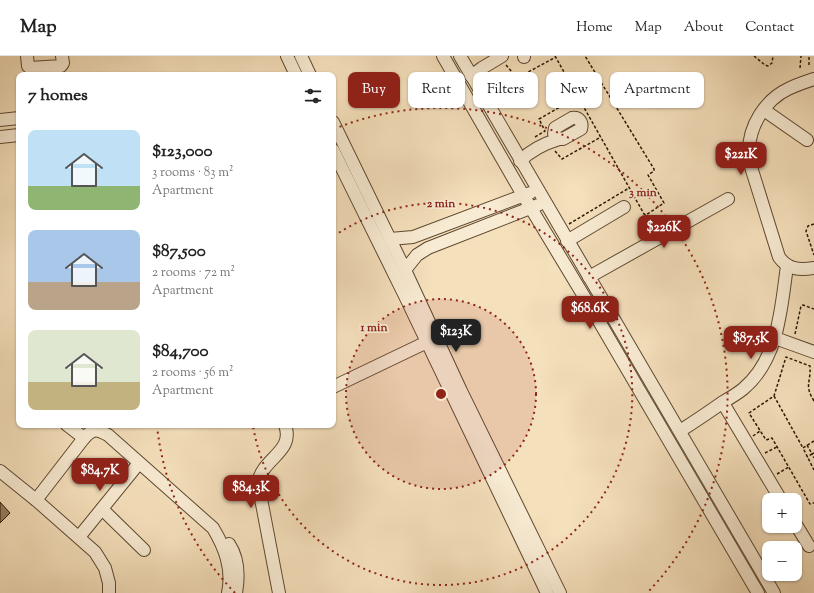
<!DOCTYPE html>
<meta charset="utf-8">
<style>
:root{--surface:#fff;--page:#f2f2f2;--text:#222;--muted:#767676;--line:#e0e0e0;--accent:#8f2418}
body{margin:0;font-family:"Sorts Mill Goudy",serif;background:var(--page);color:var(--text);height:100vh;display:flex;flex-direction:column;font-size:15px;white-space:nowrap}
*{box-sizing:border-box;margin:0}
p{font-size:13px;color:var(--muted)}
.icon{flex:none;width:22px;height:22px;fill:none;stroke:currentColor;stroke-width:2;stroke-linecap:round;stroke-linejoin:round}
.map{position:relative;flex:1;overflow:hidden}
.sheet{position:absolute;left:16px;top:16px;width:320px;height:356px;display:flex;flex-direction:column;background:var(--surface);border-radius:8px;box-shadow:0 1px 3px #0004}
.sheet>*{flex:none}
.top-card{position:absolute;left:348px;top:16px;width:380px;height:36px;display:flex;gap:8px}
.tools{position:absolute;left:762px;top:437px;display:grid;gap:8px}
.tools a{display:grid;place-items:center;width:40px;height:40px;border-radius:8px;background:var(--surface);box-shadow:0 1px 3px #0004;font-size:20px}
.price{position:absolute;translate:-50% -34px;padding:0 9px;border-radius:8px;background:var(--accent);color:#fff;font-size:13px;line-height:26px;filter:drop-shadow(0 1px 2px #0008)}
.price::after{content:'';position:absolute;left:50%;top:24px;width:12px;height:9px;margin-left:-6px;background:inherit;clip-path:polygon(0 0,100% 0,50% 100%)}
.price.active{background:#222;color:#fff}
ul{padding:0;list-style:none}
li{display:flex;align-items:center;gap:12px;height:100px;padding:0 12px}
li span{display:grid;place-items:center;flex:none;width:112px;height:80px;border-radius:8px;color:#555}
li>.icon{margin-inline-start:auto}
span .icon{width:48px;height:48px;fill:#fffc;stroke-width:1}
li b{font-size:17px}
h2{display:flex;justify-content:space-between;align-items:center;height:48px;padding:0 12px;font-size:17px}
.pill{padding:0 14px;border-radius:8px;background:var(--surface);box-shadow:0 1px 3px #0004;font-size:14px;line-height:36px}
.pill.active{background:var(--accent);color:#fff}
header{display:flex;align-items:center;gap:24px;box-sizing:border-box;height:56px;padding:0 20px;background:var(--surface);border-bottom:1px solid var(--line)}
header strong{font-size:19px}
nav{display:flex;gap:22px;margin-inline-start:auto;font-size:14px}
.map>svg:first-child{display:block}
.building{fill:#957f62;stroke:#2c1600}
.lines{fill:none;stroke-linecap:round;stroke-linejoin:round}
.minor-casing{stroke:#5e482f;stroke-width:14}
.path{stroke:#2c1600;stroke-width:1.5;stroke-dasharray:3 2;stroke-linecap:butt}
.minor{stroke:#f8ebd3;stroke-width:12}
.ring{fill:none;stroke:#8f2418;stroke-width:2;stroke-dasharray:2 4}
.centre{fill:#8f2418;stroke:#f8ebd3;stroke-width:2}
.ring-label{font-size:12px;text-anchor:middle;font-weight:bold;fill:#8f2418;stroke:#f8ebd3;stroke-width:3.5;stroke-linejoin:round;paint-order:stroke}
</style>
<header>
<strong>Map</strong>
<nav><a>Home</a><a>Map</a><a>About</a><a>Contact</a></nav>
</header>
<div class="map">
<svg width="814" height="537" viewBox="0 0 814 537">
<rect width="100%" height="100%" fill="#f5e0bc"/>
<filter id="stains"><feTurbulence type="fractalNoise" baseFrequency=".005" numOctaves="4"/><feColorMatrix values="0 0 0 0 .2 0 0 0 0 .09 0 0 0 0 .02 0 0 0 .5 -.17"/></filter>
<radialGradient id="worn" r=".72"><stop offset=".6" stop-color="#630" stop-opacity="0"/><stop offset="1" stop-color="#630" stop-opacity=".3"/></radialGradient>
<!-- building -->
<path class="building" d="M 0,446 L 10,457 L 0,467 Z"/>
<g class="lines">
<!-- minor casing -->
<g class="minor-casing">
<g id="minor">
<path d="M 27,0 L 28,10 L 30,12 L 61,10 L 63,7 L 62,0"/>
<path d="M 287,0 L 296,19"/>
<path d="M 301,0 L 310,19"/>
<path d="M 443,0 L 523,139 L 600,267 L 758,537"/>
<path d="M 460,0 L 774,537"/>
<path d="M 524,0 L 524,1"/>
<path d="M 471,20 L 482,12 L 502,0"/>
<path d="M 814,23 C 805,26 796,29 788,33 C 765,44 749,70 749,95 C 749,100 750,106 751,111 L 779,201 C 788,214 800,214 814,212"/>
<path d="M 764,54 L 807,84"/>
<path d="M 572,62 C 579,61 583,66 581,73 L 563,83 L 557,82 L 554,78 L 555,72 Z"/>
<path d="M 0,64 L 19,62"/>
<path d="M 333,66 L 405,214 L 461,335 L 560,537"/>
<path d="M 0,81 L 19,79"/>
<path d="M 333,94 L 406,242 L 547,537"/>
<path d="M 520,105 C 530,95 546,87 559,83"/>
<path d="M 390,183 L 413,181 L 530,137"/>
<path d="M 567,185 L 624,151"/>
<path d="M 405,214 L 417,199 L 428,192 L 538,149"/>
<path d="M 589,221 L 728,143"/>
<path d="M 775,282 L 814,296"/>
<path d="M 333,331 L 427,286"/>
<path d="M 723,347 L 781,444"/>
<path d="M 67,369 L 84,382"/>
<path d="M 680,375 C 694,366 709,356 723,346 C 730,342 737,338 743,333 C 779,303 781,252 787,210"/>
<path d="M 0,415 L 36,444 L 95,496 L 105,512 L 109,527 L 109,537"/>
<path d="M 36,444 L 84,382 C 93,372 97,373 108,379 L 213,472 C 225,492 233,513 228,537"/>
<path d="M 102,453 L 144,494"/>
<path d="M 795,467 L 809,490"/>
<path d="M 79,481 L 139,407"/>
<path d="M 229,488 C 239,503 239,520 236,537"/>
<path d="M 279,537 L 258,427 C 262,402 295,396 285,369"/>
</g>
</g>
<!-- path -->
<g class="path">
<path d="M 555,0 L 644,158 L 646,159 L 664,147 L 648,119 L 654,115 L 654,113 L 585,0"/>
<path d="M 754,0 L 765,9 L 768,10 L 772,7 L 773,0"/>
<path d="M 506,9 L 517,22 L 556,1"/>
<path d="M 809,9 L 809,0"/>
<path d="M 800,12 L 801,0"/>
<path d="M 535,81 L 545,75 L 539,63 L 579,40"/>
<path d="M 555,95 L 562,103 L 601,81"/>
<path d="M 569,168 L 629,132"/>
<path d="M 814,168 L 808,170 L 806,175 L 814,199"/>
<path d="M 795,278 L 801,250 L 803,249 L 814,253"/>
<path d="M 774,340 L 803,392"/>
<path d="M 814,345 C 804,329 811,327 810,310 L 786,301 L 774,340 L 749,357 L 766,384 L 772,382 L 810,448 L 814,447"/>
<path d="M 753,380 L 760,375"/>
<path d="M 814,385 L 803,392 L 814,414"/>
<path d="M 807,389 L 812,398 L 807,401"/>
<path d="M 765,397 L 777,391"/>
<path d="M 814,397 L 812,398 L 814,402"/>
<path d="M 777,418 L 789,411"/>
</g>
<!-- minor -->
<use href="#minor" class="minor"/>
</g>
<!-- distance rings -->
<circle cx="441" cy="338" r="95" fill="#8f2418" fill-opacity=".12"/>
<g class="ring">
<circle cx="441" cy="338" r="95"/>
<path d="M334 180A191 191 0 1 1 253 370"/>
<path d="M235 537A286 286 0 0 1 157 370M334 73A286 286 0 0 1 647 537"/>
</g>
<circle cx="441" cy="338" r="6" class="centre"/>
<g class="ring-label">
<text x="643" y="140">3 min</text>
<text x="441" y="151">2 min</text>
<text x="374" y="275">1 min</text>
</g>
<rect width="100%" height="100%" filter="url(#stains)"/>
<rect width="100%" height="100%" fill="url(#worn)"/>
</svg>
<div class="tools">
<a>+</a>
<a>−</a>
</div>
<b class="price" style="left:741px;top:120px">$221K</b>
<b class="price" style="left:664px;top:193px">$226K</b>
<b class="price" style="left:590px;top:274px">$68.6K</b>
<b class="price active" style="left:456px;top:297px">$123K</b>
<b class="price" style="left:751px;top:304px">$87.5K</b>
<b class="price" style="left:100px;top:436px">$84.7K</b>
<b class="price" style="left:251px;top:453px">$84.3K</b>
<div class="top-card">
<a class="pill active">Buy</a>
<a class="pill">Rent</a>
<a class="pill">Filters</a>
<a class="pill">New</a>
<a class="pill">Apartment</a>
</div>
<section class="sheet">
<h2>7 homes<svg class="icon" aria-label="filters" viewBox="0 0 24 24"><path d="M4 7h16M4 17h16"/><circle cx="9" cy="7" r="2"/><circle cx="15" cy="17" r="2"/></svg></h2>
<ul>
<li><span style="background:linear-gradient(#bfe0f5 70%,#8fb573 0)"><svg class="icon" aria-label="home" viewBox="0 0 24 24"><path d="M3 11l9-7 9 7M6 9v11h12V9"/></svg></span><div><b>$123,000</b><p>3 rooms · 83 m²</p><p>Apartment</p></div></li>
<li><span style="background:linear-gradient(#a9c7e8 65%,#b9a48a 0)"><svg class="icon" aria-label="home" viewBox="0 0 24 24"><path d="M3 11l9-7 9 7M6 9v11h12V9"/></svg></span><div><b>$87,500</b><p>2 rooms · 72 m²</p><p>Apartment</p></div></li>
<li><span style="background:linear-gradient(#dfe7d0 65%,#c2b280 0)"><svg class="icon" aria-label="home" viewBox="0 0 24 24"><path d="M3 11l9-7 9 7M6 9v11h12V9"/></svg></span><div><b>$84,700</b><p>2 rooms · 56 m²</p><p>Apartment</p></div></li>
</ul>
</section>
</div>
